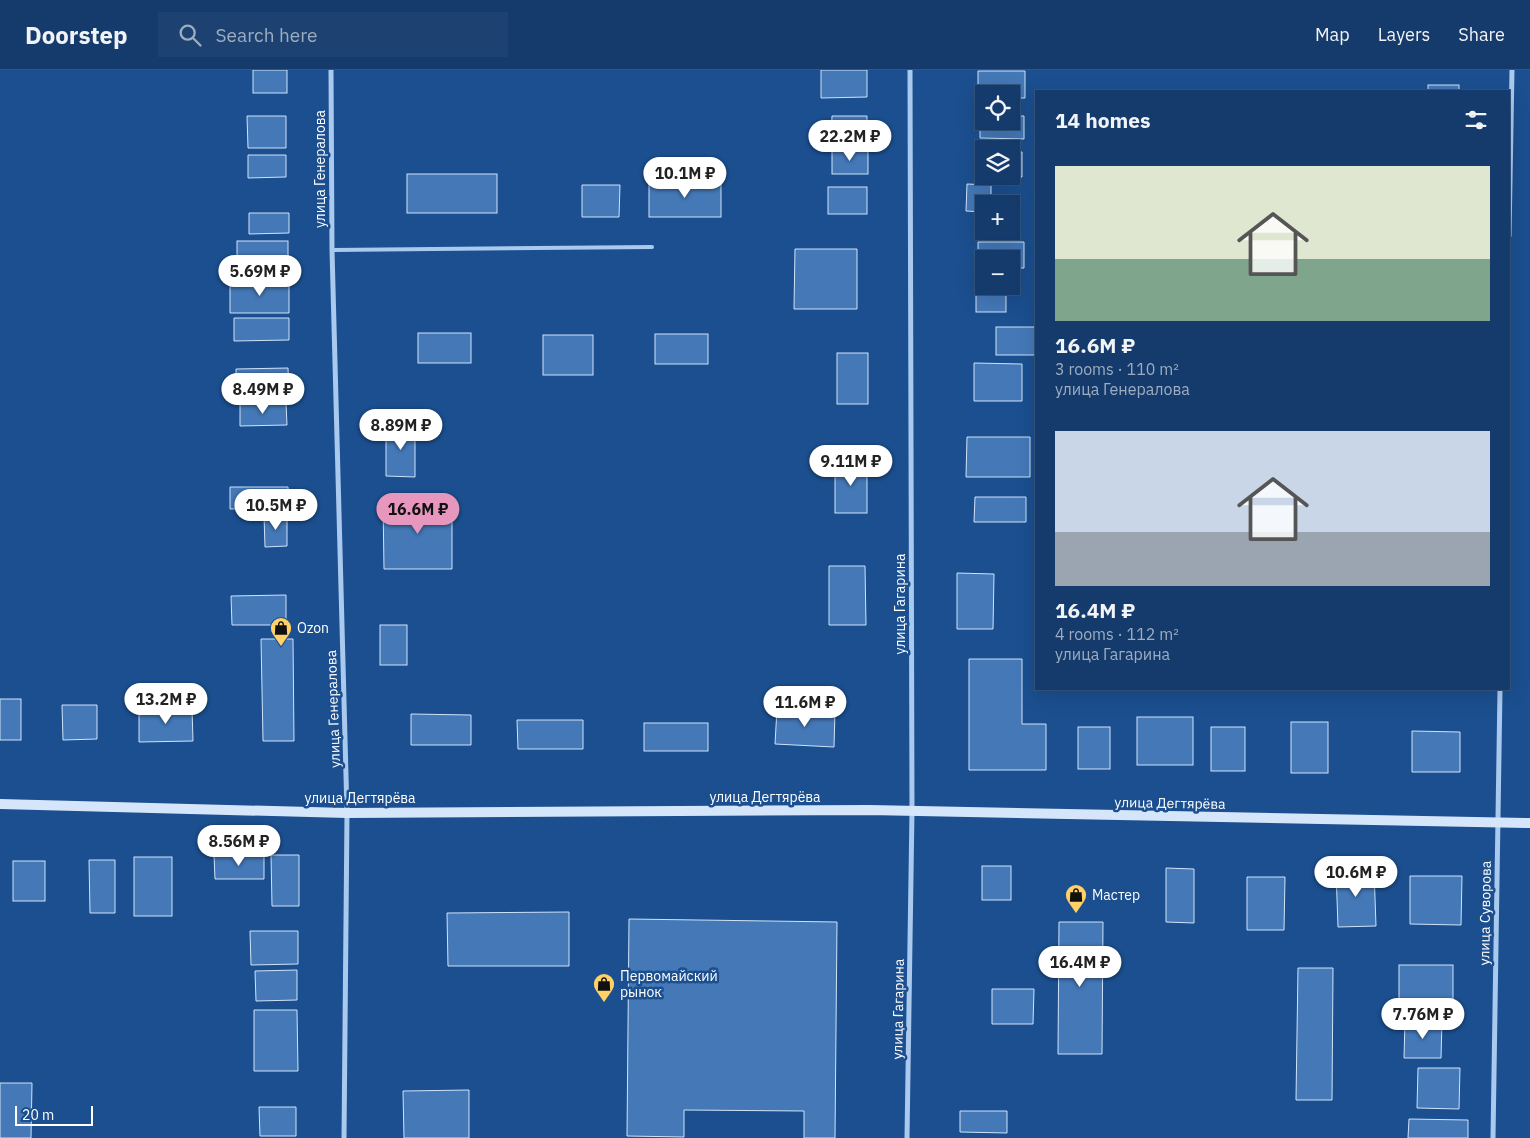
<!DOCTYPE html>
<meta charset="utf-8">
<style>
:root{--surface:#143b6b;--page:#1d4271;--text:#f1f3f6;--muted:#9dadc1;--line:#33557e;--accent:#e797bd}
body{margin:0;font-family:"IBM Plex Sans",sans-serif;background:var(--page);color:var(--text);height:100vh;display:flex;flex-direction:column;font-size:19px;white-space:nowrap}
*{box-sizing:border-box;margin:0}
p{font-size:16px;color:var(--muted)}
.icon{flex:none;width:28px;height:28px;fill:none;stroke:currentColor;stroke-width:2;stroke-linecap:round;stroke-linejoin:round}
.map{position:relative;flex:1;overflow:hidden}
.details{position:absolute;left:1035px;top:20px;width:475px;height:600px;display:flex;flex-direction:column;background:var(--surface);border-radius:0px;box-shadow:0 5px 20px #0002,0 0 0 1px var(--line)}
.details>*{flex:none}
.tools{position:absolute;left:975px;top:15px;display:grid;gap:10px}
.tools a{display:grid;place-items:center;width:45px;height:45px;border-radius:0px;background:var(--surface);box-shadow:0 5px 20px #0002,0 0 0 1px var(--line);font-size:25px}
.scale{position:absolute;left:15px;bottom:12px;width:78px;box-sizing:border-box;padding-left:5px;border:2px solid #fff;border-top:0;font-size:14px;line-height:18px;white-space:nowrap;color:#fff;-webkit-text-stroke:4px #1b4f8f;paint-order:stroke}
.price{position:absolute;translate:-50% -42px;padding:0 11px;border-radius:18px;background:#fff;color:#222;font-size:16px;line-height:32px;filter:drop-shadow(0 1px 2px #0008)}
.price::after{content:'';position:absolute;left:50%;top:30px;width:15px;height:11px;margin-left:-8px;background:inherit;clip-path:polygon(0 0,100% 0,50% 100%)}
.price.selected{background:var(--accent);color:#111}
ul{padding:0;list-style:none}
li{display:grid;align-content:center;gap:10px;height:265px;padding:0 20px}
li span{display:grid;place-items:center;height:155px;border-radius:0px;color:#555}
li>.icon{margin-inline-start:auto}
span .icon{width:90px;height:90px;fill:#fffc;stroke-width:1}
li b{font-size:21px}
h2{display:flex;justify-content:space-between;align-items:center;height:60px;padding:0 20px;font-size:21px}
header{display:flex;align-items:center;gap:30px;box-sizing:border-box;height:70px;padding:0 25px;background:var(--surface);border-bottom:1px solid var(--line)}
header strong{font-size:24px}
nav{display:flex;gap:28px;margin-inline-start:auto;font-size:18px}
.search{width:350px;height:45px;background:var(--page);display:flex;align-items:center;gap:12px;box-sizing:border-box;padding:0 18px;border-radius:0px;color:var(--muted);font-size:19px}
.map>svg:first-child{display:block}
.building{fill:#4478b7;stroke:#cfe3fa}
.lines{fill:none;stroke-linecap:round;stroke-linejoin:round}
.service{stroke:#a9c9ee;stroke-width:4}
.minor{stroke:#a9c9ee;stroke-width:5}
.secondary{stroke:#d6e6fa;stroke-width:10}
.labels{text-anchor:middle;dominant-baseline:central;stroke-width:5;stroke-linejoin:round;paint-order:stroke}
.street-label{font-size:14px;fill:#fff;stroke:#1b4f8f}
.poi-label{font-size:14px;fill:#fff;stroke:#1b4f8f;text-anchor:start}
</style>
<header>
<strong>Doorstep</strong>
<div class="search"><svg class="icon" aria-label="search" viewBox="0 0 24 24"><circle cx="10" cy="10" r="6"/><path d="M15 15l6 6"/></svg>Search here</div>
<nav><a>Map</a><a>Layers</a><a>Share</a></nav>
</header>
<div class="map">
<svg width="1530" height="1068" viewBox="0 0 1530 1068">
<rect width="100%" height="100%" fill="#1b4f8f"/>
<!-- building -->
<g class="building">
<rect x="253" y="0" width="34" height="23"/>
<path d="M 821,0 L 867,0 L 867,27 L 821,28 Z"/>
<path d="M 978,1 L 1025,1 L 1025,28 L 1011,28 L 1011,24 L 984,24 L 984,28 L 978,28 Z"/>
<rect x="1428" y="15" width="31" height="6"/>
<path d="M 247,46 L 286,46 L 286,78 L 248,78 Z"/>
<path d="M 832,46 L 867,46 L 867,70 L 831,70 Z"/>
<path d="M 980,46 L 984,46 L 984,51 L 1011,51 L 1011,46 L 1024,46 L 1024,69 L 980,68 Z"/>
<rect x="832" y="79" width="36" height="25"/>
<path d="M 977,82 L 984,82 L 984,106 L 1011,106 L 1011,82 L 1022,82 L 1022,107 L 977,107 Z"/>
<path d="M 248,85 L 286,85 L 286,107 L 248,108 Z"/>
<rect x="407" y="104" width="90" height="39"/>
<rect x="649" y="111" width="72" height="36"/>
<path d="M 967,114 L 991,115 L 991,134 L 984,134 L 984,142 L 966,141 Z"/>
<path d="M 582,115 L 620,115 L 619,147 L 582,147 Z"/>
<rect x="828" y="117" width="39" height="27"/>
<path d="M 249,143 L 289,143 L 289,163 L 249,164 Z"/>
<rect x="237" y="171" width="51" height="21"/>
<path d="M 978,172 L 1024,172 L 1024,198 L 1011,198 L 1011,189 L 984,189 L 984,198 L 978,198 Z"/>
<path d="M 795,179 L 857,179 L 857,239 L 794,239 Z"/>
<path d="M 289,211 L 289,243 L 230,243 L 230,212 Z"/>
<rect x="976" y="218" width="30" height="24"/>
<path d="M 234,248 L 289,248 L 289,270 L 234,271 Z"/>
<rect x="996" y="257" width="40" height="28"/>
<rect x="418" y="263" width="53" height="30"/>
<rect x="655" y="264" width="53" height="30"/>
<rect x="543" y="265" width="50" height="40"/>
<rect x="837" y="283" width="31" height="51"/>
<path d="M 974,293 L 1022,294 L 1022,331 L 974,331 Z"/>
<path d="M 288,298 L 289,327 L 236,328 L 236,299 Z"/>
<path d="M 286,333 L 287,355 L 240,356 L 240,334 Z"/>
<path d="M 386,356 L 415,356 L 415,407 L 386,406 Z"/>
<path d="M 967,367 L 1030,367 L 1030,407 L 966,407 Z"/>
<rect x="835" y="392" width="32" height="51"/>
<path d="M 230,417 L 288,417 L 289,438 L 230,439 Z"/>
<path d="M 975,427 L 1026,427 L 1026,452 L 974,452 Z"/>
<path d="M 383,431 L 452,432 L 452,499 L 384,499 Z"/>
<path d="M 287,445 L 287,476 L 265,477 L 264,446 Z"/>
<path d="M 829,496 L 865,496 L 866,555 L 829,555 Z"/>
<path d="M 957,503 L 994,504 L 993,559 L 957,559 Z"/>
<path d="M 286,525 L 286,555 L 232,555 L 231,526 Z"/>
<rect x="380" y="555" width="27" height="40"/>
<path d="M 261,569 L 293,569 L 294,671 L 263,671 Z"/>
<path d="M 969,589 L 1022,589 L 1022,654 L 1046,654 L 1046,700 L 969,700 Z"/>
<rect x="0" y="629" width="21" height="41"/>
<path d="M 62,635 L 97,635 L 97,669 L 63,670 Z"/>
<path d="M 139,639 L 192,639 L 193,671 L 139,672 Z"/>
<path d="M 777,639 L 835,641 L 834,677 L 775,674 Z"/>
<path d="M 411,644 L 471,645 L 471,675 L 411,675 Z"/>
<rect x="1137" y="647" width="56" height="48"/>
<path d="M 517,650 L 583,650 L 583,679 L 518,679 Z"/>
<rect x="1291" y="652" width="37" height="51"/>
<rect x="644" y="653" width="64" height="28"/>
<rect x="1078" y="657" width="32" height="42"/>
<rect x="1211" y="657" width="34" height="44"/>
<path d="M 1412,661 L 1460,662 L 1460,702 L 1412,702 Z"/>
<path d="M 214,785 L 264,785 L 264,809 L 215,809 Z"/>
<path d="M 271,785 L 299,785 L 299,836 L 272,836 Z"/>
<rect x="134" y="787" width="38" height="59"/>
<path d="M 89,790 L 115,790 L 115,843 L 90,843 Z"/>
<rect x="13" y="791" width="32" height="40"/>
<rect x="982" y="796" width="29" height="34"/>
<path d="M 1166,798 L 1194,799 L 1194,853 L 1166,852 Z"/>
<path d="M 1374,799 L 1376,856 L 1338,857 L 1336,801 Z"/>
<path d="M 1410,806 L 1462,806 L 1461,855 L 1410,854 Z"/>
<path d="M 1247,807 L 1285,807 L 1284,860 L 1247,860 Z"/>
<path d="M 569,842 L 569,896 L 448,896 L 447,843 Z"/>
<path d="M 629,849 L 837,852 L 835,1068 L 804,1068 L 804,1041 L 684,1040 L 684,1067 L 627,1066 Z"/>
<path d="M 1059,852 L 1103,852 L 1102,984 L 1058,984 Z"/>
<path d="M 250,861 L 298,861 L 298,894 L 251,895 Z"/>
<rect x="1399" y="895" width="54" height="44"/>
<path d="M 1298,898 L 1333,898 L 1332,1030 L 1296,1030 Z"/>
<path d="M 297,900 L 297,930 L 256,931 L 255,901 Z"/>
<path d="M 992,919 L 1034,919 L 1033,954 L 992,954 Z"/>
<path d="M 254,940 L 297,940 L 298,1001 L 254,1001 Z"/>
<path d="M 1405,951 L 1442,951 L 1441,988 L 1404,988 Z"/>
<path d="M 1418,998 L 1460,998 L 1459,1039 L 1417,1038 Z"/>
<path d="M 0,1013 L 32,1013 L 31,1068 L 0,1068 Z"/>
<path d="M 469,1020 L 469,1068 L 404,1068 L 403,1021 Z"/>
<path d="M 259,1037 L 296,1037 L 296,1066 L 260,1066 Z"/>
<path d="M 960,1041 L 1007,1041 L 1007,1063 L 960,1062 Z"/>
<path d="M 1409,1049 L 1468,1050 L 1468,1068 L 1408,1068 Z"/>
</g>
<g class="lines">
<!-- service -->
<path class="service" d="M 332,180 L 652,177"/>
<!-- minor -->
<g class="minor">
<path d="M 331,0 L 332,180 L 347,743 L 344,1068"/>
<path d="M 1509,166 L 1512,0"/>
<path d="M 907,1068 L 912,741 L 910,0"/>
<path d="M 1493,1068 L 1500,619"/>
</g>
<!-- secondary -->
<path class="secondary" d="M 0,734 L 347,743 L 869,740 L 1530,753"/>
</g>
<!-- icons -->
<defs>
<g id="shop-pin" transform="scale(1.125)"><path d="M0 17L-7.5 6A9.5 9.5 0 1 1 7.5 6Z" fill="#ffd166" stroke="#1b4f8f"/><path d="M-5-2.5h2.3a2.7 3.5 0 0 1 5.4 0H5L5.5 6h-11ZM-1.5-2.5h3a1.5 2.3 0 0 0-3 0Z" fill="#111"/></g>
</defs>
<g fill-rule="evenodd">
<use href="#shop-pin" x="281" y="558"/>
<use href="#shop-pin" x="1076" y="825"/>
<use href="#shop-pin" x="604" y="914"/>
</g>
<g class="labels">
<!-- street labels -->
<g class="street-label">
<text transform="translate(320 99) rotate(-90)">улица Генералова</text>
<text transform="translate(900 534) rotate(-90)">улица Гагарина</text>
<text transform="translate(333 639) rotate(-92)">улица Генералова</text>
<text x="765" y="727">улица Дегтярёва</text>
<text x="360" y="728">улица Дегтярёва</text>
<text transform="translate(1170 733) rotate(1)">улица Дегтярёва</text>
<text transform="translate(1485 843) rotate(-89)">улица Суворова</text>
<text transform="translate(898 939) rotate(-89)">улица Гагарина</text>
</g>
<!-- poi labels -->
<g class="poi-label">
<text x="297" y="558">Ozon</text>
<text x="1092" y="825">Мастер</text>
<text x="620" y="906">Первомайский<tspan x="620" dy="16">рынок</tspan></text>
</g>
</g>
</svg>
<div class="tools">
<a><svg class="icon" aria-label="locate" viewBox="0 0 24 24"><circle cx="12" cy="12" r="6"/><path d="M12 2v4M12 18v4M2 12h4M18 12h4"/></svg></a>
<a><svg class="icon" aria-label="layers" viewBox="0 0 24 24"><path d="M12 4l9 5-9 5-9-5zM3 14l9 5 9-5"/></svg></a>
<a>+</a>
<a>−</a>
</div>
<div class="scale">20 m</div>
<b class="price" style="left:850px;top:92px">22.2M ₽</b>
<b class="price" style="left:685px;top:129px">10.1M ₽</b>
<b class="price" style="left:260px;top:227px">5.69M ₽</b>
<b class="price" style="left:263px;top:345px">8.49M ₽</b>
<b class="price" style="left:401px;top:381px">8.89M ₽</b>
<b class="price" style="left:851px;top:417px">9.11M ₽</b>
<b class="price" style="left:276px;top:461px">10.5M ₽</b>
<b class="price selected" style="left:418px;top:465px">16.6M ₽</b>
<b class="price" style="left:166px;top:655px">13.2M ₽</b>
<b class="price" style="left:805px;top:658px">11.6M ₽</b>
<b class="price" style="left:239px;top:797px">8.56M ₽</b>
<b class="price" style="left:1356px;top:828px">10.6M ₽</b>
<b class="price" style="left:1080px;top:918px">16.4M ₽</b>
<b class="price" style="left:1423px;top:970px">7.76M ₽</b>
<section class="details">
<h2>14 homes<svg class="icon" aria-label="filters" viewBox="0 0 24 24"><path d="M4 7h16M4 17h16"/><circle cx="9" cy="7" r="2"/><circle cx="15" cy="17" r="2"/></svg></h2>
<ul>
<li><span style="background:linear-gradient(#dfe7d0 60%,#7fa58c 0)"><svg class="icon" aria-label="home" viewBox="0 0 24 24"><path d="M3 11l9-7 9 7M6 9v11h12V9"/></svg></span><div><b>16.6M ₽</b><p>3 rooms · 110 m²</p><p>улица Генералова</p></div></li>
<li><span style="background:linear-gradient(#c9d6e8 65%,#9aa5b1 0)"><svg class="icon" aria-label="home" viewBox="0 0 24 24"><path d="M3 11l9-7 9 7M6 9v11h12V9"/></svg></span><div><b>16.4M ₽</b><p>4 rooms · 112 m²</p><p>улица Гагарина</p></div></li>
</ul>
</section>
</div>
